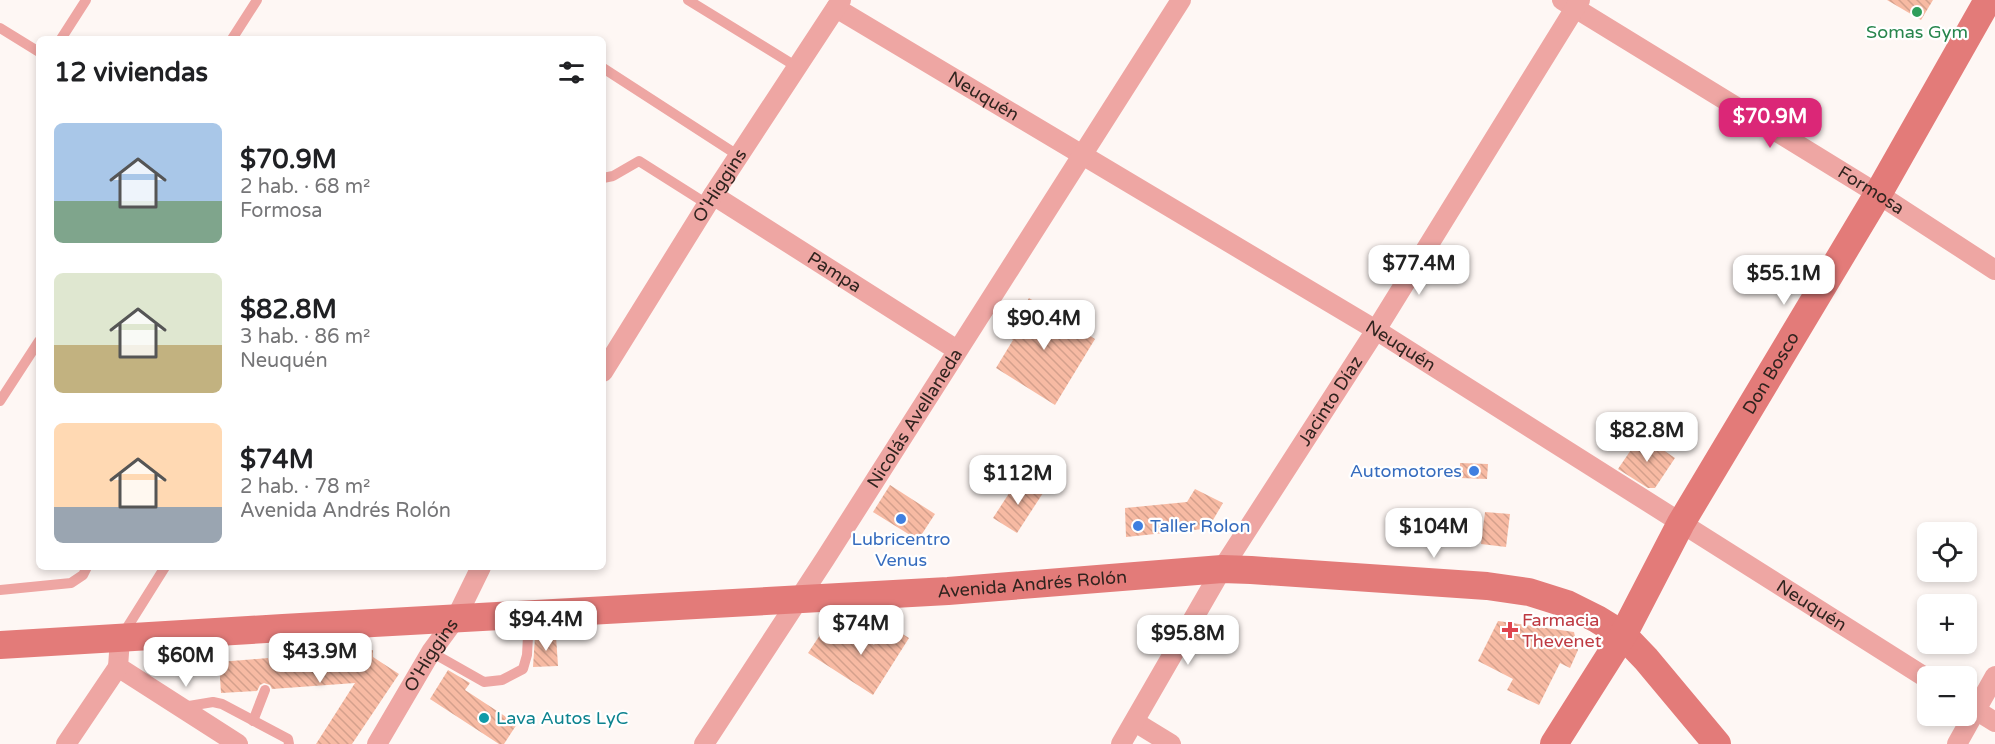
<!DOCTYPE html>
<html lang="es">
<meta charset="utf-8">
<style>
:root{--surface:#fff;--page:#f6f6f6;--text:#202124;--muted:#757577;--accent:#db2777}
body{margin:0;font-family:"Varela Round",sans-serif;background:var(--page);color:var(--text);height:100vh;display:flex;flex-direction:column;font-size:22px;white-space:nowrap}
*{box-sizing:border-box;margin:0}
p{font-size:20px;color:var(--muted)}
.icon{flex:none;width:33px;height:33px;fill:none;stroke:currentColor;stroke-width:2;stroke-linecap:round;stroke-linejoin:round}
.map{position:relative;flex:1;overflow:hidden}
.side{position:absolute;left:36px;top:36px;width:570px;height:534px;display:flex;flex-direction:column;background:var(--surface);border-radius:9px;box-shadow:0 3px 9px #0003}
.side>*{flex:none}
.buttons{position:absolute;left:1917px;top:522px;display:grid;gap:12px}
.buttons a{display:grid;place-items:center;width:60px;height:60px;border-radius:9px;background:var(--surface);box-shadow:0 3px 9px #0003;font-size:30px}
.price{position:absolute;translate:-50% -51px;padding:0 14px;border-radius:12px;background:#fff;color:#222;font-size:20px;line-height:39px;filter:drop-shadow(0 2px 3px #0008)}
.price::after{content:'';position:absolute;left:50%;top:36px;width:18px;height:14px;margin-left:-9px;background:inherit;clip-path:polygon(0 0,100% 0,50% 100%)}
.price.on{background:var(--accent);color:#fff}
ul{padding:0;list-style:none}
li{display:flex;align-items:center;gap:18px;height:150px;padding:0 18px}
li span{display:grid;place-items:center;flex:none;width:168px;height:120px;border-radius:9px;color:#555}
li>.icon{margin-inline-start:auto}
span .icon{width:72px;height:72px;fill:#fffc;stroke-width:1}
li b{font-size:26px}
h2{display:flex;justify-content:space-between;align-items:center;height:72px;padding:0 18px;font-size:26px}
.map>svg:first-child{display:block}
.building{fill:url(#building-back-hatch)}
.lines{fill:none;stroke-linecap:round;stroke-linejoin:round}
.lane{stroke:#eea6a3;stroke-width:10}
.street{stroke:#eea6a3;stroke-width:20}
.secondary{stroke:#e37b79;stroke-width:28}
.leisure-dot{fill:#2e9e5b;stroke:#fff;stroke-width:2}
.shop-dot{fill:#3f7fe0;stroke:#fff;stroke-width:2}
.health-dot{fill:#e0444e;stroke:#fff;stroke-width:2}
.culture-dot{fill:#0f9aa8;stroke:#fff;stroke-width:2}
.labels{text-anchor:middle;dominant-baseline:central;stroke-width:4.5;stroke-linejoin:round;paint-order:stroke}
.leisure-label{font-size:18px;fill:#27864d;stroke:#fff}
.street-label{font-size:18px;fill:#31241f;stroke:#fff}
.shop-label{font-size:18px;fill:#366cbe;stroke:#fff;text-anchor:end}
.health-label{font-size:18px;fill:#be3a42;stroke:#fff;text-anchor:start}
.culture-label{font-size:18px;fill:#0d838f;stroke:#fff;text-anchor:start}
</style>
<div class="map">
<svg width="1995" height="744" viewBox="0 0 1995 744">
<defs>
<pattern id="building-back-hatch" width="6" height="6" patternUnits="userSpaceOnUse" patternTransform="scale(1.5)"><rect width="6" height="6" fill="#f7baa3"/><path d="M-1 5l2 2M0 0l6 6M5-1l2 2" fill="none" stroke="#d4a08c"/></pattern>
</defs>
<rect width="100%" height="100%" fill="#fef7f4"/>
<!-- building -->
<g class="building">
<path d="M 1887,0 L 1933,0 L 1921,20 Z"/>
<path d="M 1029,298 L 1095,339 L 1055,405 L 996,368 L 1013,340 L 1006,335 Z"/>
<path d="M 1641,435 L 1675,458 L 1655,488 L 1648,488 L 1618,469 Z"/>
<path d="M 1460,463 L 1488,464 L 1487,479 L 1460,478 Z"/>
<path d="M 1019,478 L 1043,493 L 1017,533 L 993,518 Z"/>
<path d="M 890,485 L 935,514 L 918,540 L 873,512 Z"/>
<path d="M 1195,489 L 1223,503 L 1213,520 L 1203,529 L 1126,537 L 1125,508 L 1187,502 Z"/>
<path d="M 1485,512 L 1510,514 L 1506,547 L 1481,544 Z"/>
<path d="M 1498,621 L 1574,632 L 1578,650 L 1570,668 L 1560,663 L 1539,705 L 1507,690 L 1513,679 L 1478,661 Z"/>
<path d="M 888,625 L 909,638 L 873,695 L 808,653 L 822,632 L 841,644 L 850,630 L 874,645 Z"/>
<path d="M 556,636 L 558,666 L 533,667 L 535,637 Z"/>
<path d="M 373,650 L 373,657 L 399,674 L 352,744 L 316,744 L 355,683 L 272,689 L 270,685 L 264,683 L 260,685 L 257,691 L 221,693 L 219,662 L 268,658 L 270,664 L 276,665 L 281,663 L 283,657 Z"/>
<path d="M 448,670 L 470,683 L 465,690 L 517,724 L 504,744 L 499,744 L 430,699 Z"/>
</g>
<g class="lines">
<!-- lane -->
<g class="lane">
<path d="M 688,0 L 797,67"/>
<path d="M 0,28 L 39,52"/>
<path d="M 61,39 L 86,0"/>
<path d="M 232,39 L 257,0"/>
<path d="M 603,68 L 739,156"/>
<path d="M 603,178 L 613,176 L 639,161 L 707,204"/>
<path d="M 0,401 L 39,341"/>
<path d="M 0,590 L 71,583 L 83,575 L 87,567"/>
<path d="M 123,634 L 165,567"/>
<path d="M 431,652 L 484,682 L 502,680 L 523,669 L 527,655 L 529,617"/>
<path d="M 275,658 L 283,629"/>
<path d="M 183,707 L 213,702 L 222,704 L 288,739 L 289,744"/>
<path d="M 253,721 L 265,690"/>
</g>
<!-- street -->
<g class="street">
<path id="s1" d="M 1562,0 L 1878,194 L 1995,270"/>
<path id="s2" d="M 836,8 L 1376,330 L 1928,679"/>
<path id="s3" d="M 713,195 L 957,350"/>
<path id="s4" d="M 603,372 L 713,195 L 841,0"/>
<path d="M 120,639 L 118,667 L 238,744"/>
<path d="M 1966,704 L 1995,722"/>
<path d="M 1135,722 L 1171,744"/>
<path d="M 66,744 L 118,667"/>
<path id="s5" d="M 377,744 L 431,652 L 456,618 L 481,567"/>
<path id="s6" d="M 704,744 L 825,559 L 1181,0"/>
<path id="s7" d="M 1121,744 L 1222,569 L 1376,330 L 1580,0"/>
<path d="M 1957,744 L 1995,676"/>
</g>
<!-- secondary -->
<g class="secondary">
<path id="s8" d="M 0,645 L 283,628 L 948,591 L 1222,569 L 1251,570 L 1487,586 L 1529,592 L 1567,604 L 1597,619 L 1623,635 L 1646,659 L 1717,744"/>
<path id="s9" d="M 1554,744 L 1623,635 L 1681,523 L 1878,194 L 1988,0"/>
</g>
</g>
<!-- markers -->
<circle class="leisure-dot" cx="1917" cy="12" r="6"/>
<g class="shop-dot">
<circle cx="1474" cy="471" r="6"/>
<circle cx="901" cy="519" r="6"/>
<circle cx="1138" cy="526" r="6"/>
</g>
<path class="health-dot" d="M1507 621h6v6h6v6h-6v6h-6v-6h-6v-6h6z"/>
<circle class="culture-dot" cx="484" cy="718" r="6"/>
<g class="labels">
<!-- leisure labels -->
<g class="leisure-label">
<text x="1917" y="32">Somas Gym</text>
</g>
<!-- street labels -->
<g class="street-label">
<text stroke="none"><textPath href="#s2" startOffset="172">Neuquén</textPath></text>
<text stroke="none"><textPath href="#s4" startOffset="220">O'Higgins</textPath></text>
<text stroke="none"><textPath href="#s1" startOffset="363">Formosa</textPath></text>
<text stroke="none"><textPath href="#s3" startOffset="144">Pampa</textPath></text>
<text stroke="none"><textPath href="#s2" startOffset="658">Neuquén</textPath></text>
<text stroke="none"><textPath href="#s9" startOffset="430">Don Bosco</textPath></text>
<text stroke="none"><textPath href="#s7" startOffset="402">Jacinto Díaz</textPath></text>
<text stroke="none"><textPath href="#s6" startOffset="388">Nicolás Avellaneda</textPath></text>
<text stroke="none"><textPath href="#s8" startOffset="1034">Avenida Andrés Rolón</textPath></text>
<text stroke="none"><textPath href="#s2" startOffset="1144">Neuquén</textPath></text>
<text stroke="none"><textPath href="#s5" startOffset="104">O'Higgins</textPath></text>
</g>
<!-- shop labels -->
<g class="shop-label">
<text x="1462" y="471">Automotores</text>
<text x="1150" y="526" text-anchor="start">Taller Rolon</text>
<text x="901" y="539" text-anchor="middle">Lubricentro<tspan x="901" dy="21">Venus</tspan></text>
</g>
<!-- health labels -->
<g class="health-label">
<text x="1522" y="620">Farmacia<tspan x="1522" dy="21">Thevenet</tspan></text>
</g>
<!-- culture labels -->
<g class="culture-label">
<text x="496" y="718">Lava Autos LyC</text>
</g>
</g>
</svg>
<div class="buttons">
<a><svg class="icon" aria-label="locate" viewBox="0 0 24 24"><circle cx="12" cy="12" r="6"/><path d="M12 2v4M12 18v4M2 12h4M18 12h4"/></svg></a>
<a>+</a>
<a>−</a>
</div>
<b class="price on" style="left:1770px;top:149px">$70.9M</b>
<b class="price" style="left:1419px;top:296px">$77.4M</b>
<b class="price" style="left:1784px;top:306px">$55.1M</b>
<b class="price" style="left:1044px;top:351px">$90.4M</b>
<b class="price" style="left:1647px;top:463px">$82.8M</b>
<b class="price" style="left:1018px;top:506px">$112M</b>
<b class="price" style="left:1434px;top:559px">$104M</b>
<b class="price" style="left:546px;top:652px">$94.4M</b>
<b class="price" style="left:861px;top:656px">$74M</b>
<b class="price" style="left:1188px;top:666px">$95.8M</b>
<b class="price" style="left:320px;top:684px">$43.9M</b>
<b class="price" style="left:186px;top:688px">$60M</b>
<section class="side">
<h2>12 viviendas<svg class="icon" aria-label="filters" viewBox="0 0 24 24"><path d="M4 7h16M4 17h16"/><circle cx="9" cy="7" r="2"/><circle cx="15" cy="17" r="2"/></svg></h2>
<ul>
<li><span style="background:linear-gradient(#a9c7e8 65%,#7fa58c 0)"><svg class="icon" aria-label="home" viewBox="0 0 24 24"><path d="M3 11l9-7 9 7M6 9v11h12V9"/></svg></span><div><b>$70.9M</b><p>2 hab. · 68 m²</p><p>Formosa</p></div></li>
<li><span style="background:linear-gradient(#dfe7d0 60%,#c2b280 0)"><svg class="icon" aria-label="home" viewBox="0 0 24 24"><path d="M3 11l9-7 9 7M6 9v11h12V9"/></svg></span><div><b>$82.8M</b><p>3 hab. · 86 m²</p><p>Neuquén</p></div></li>
<li><span style="background:linear-gradient(#ffd9b3 70%,#9aa5b1 0)"><svg class="icon" aria-label="home" viewBox="0 0 24 24"><path d="M3 11l9-7 9 7M6 9v11h12V9"/></svg></span><div><b>$74M</b><p>2 hab. · 78 m²</p><p>Avenida Andrés Rolón</p></div></li>
</ul>
</section>
</div>
